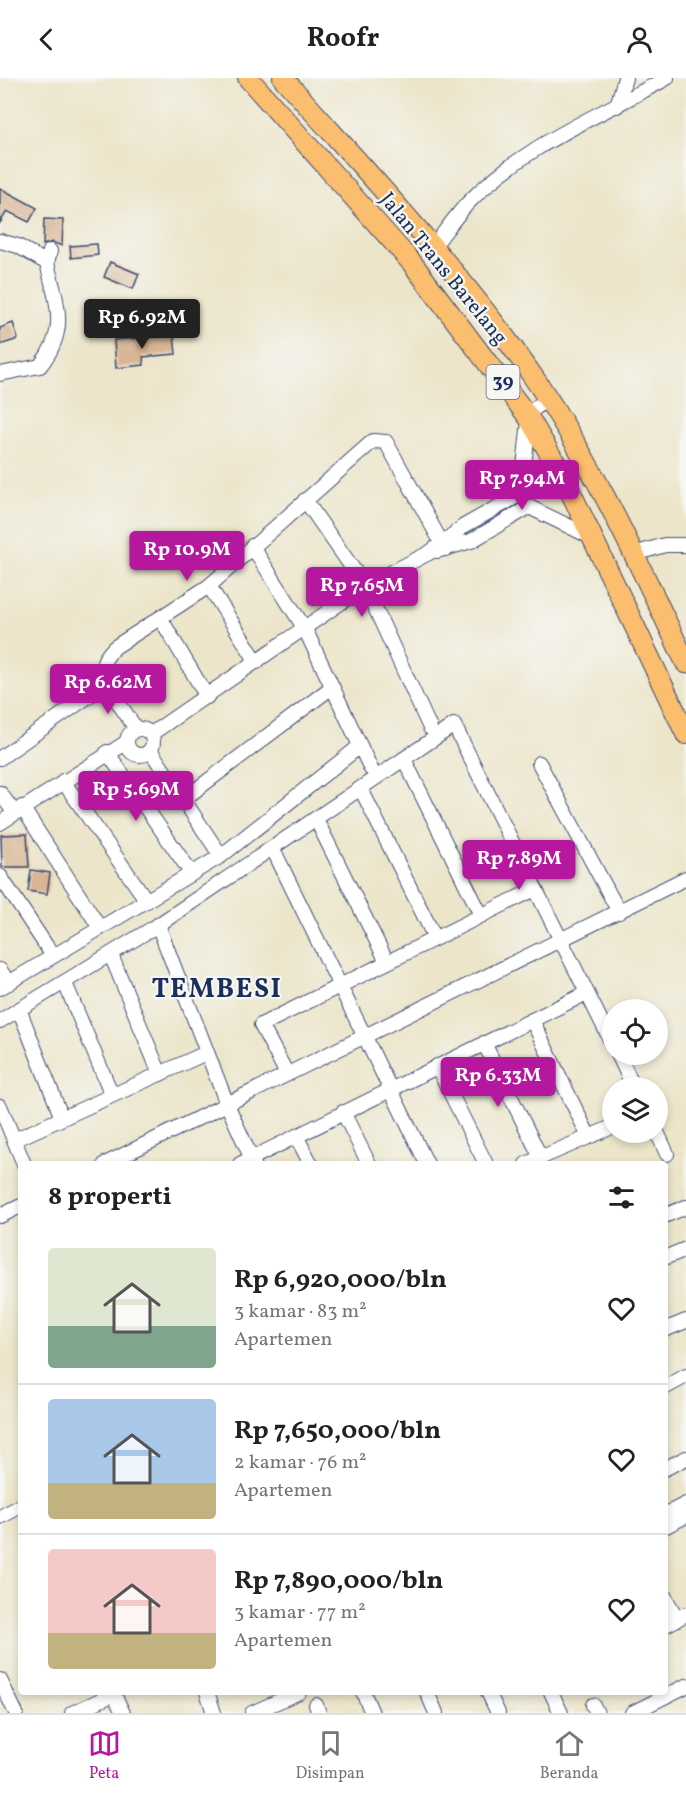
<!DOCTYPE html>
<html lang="id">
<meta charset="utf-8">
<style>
:root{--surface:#fff;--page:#f2f2f2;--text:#222;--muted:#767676;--line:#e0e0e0;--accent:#b5179e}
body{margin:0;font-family:Vollkorn,serif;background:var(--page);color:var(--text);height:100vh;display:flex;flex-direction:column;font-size:22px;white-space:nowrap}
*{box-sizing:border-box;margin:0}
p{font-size:20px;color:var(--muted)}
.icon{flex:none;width:33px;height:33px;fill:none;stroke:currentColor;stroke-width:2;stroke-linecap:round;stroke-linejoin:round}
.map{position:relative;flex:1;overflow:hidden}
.drawer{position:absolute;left:18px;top:1083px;width:650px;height:534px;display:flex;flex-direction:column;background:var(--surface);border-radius:6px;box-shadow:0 3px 9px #0003}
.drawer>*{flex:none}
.buttons{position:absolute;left:602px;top:921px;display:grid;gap:12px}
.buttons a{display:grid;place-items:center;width:66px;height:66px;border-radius:50%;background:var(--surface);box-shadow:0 3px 9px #0003;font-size:30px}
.price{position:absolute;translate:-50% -51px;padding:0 14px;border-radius:6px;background:var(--accent);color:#fff;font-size:20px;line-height:39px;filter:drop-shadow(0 2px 3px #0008)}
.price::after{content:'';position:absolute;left:50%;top:36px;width:18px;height:14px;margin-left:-9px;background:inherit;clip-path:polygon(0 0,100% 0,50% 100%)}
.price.on{background:#222;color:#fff}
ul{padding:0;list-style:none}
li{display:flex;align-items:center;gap:18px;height:150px;padding:0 30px}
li+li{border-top:2px solid var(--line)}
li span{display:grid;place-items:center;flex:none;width:168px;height:120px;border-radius:6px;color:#555}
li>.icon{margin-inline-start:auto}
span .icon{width:72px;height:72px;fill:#fffc;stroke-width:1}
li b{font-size:26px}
h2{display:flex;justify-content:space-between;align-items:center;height:72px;padding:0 30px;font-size:26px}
header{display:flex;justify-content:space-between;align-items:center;height:78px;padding:0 30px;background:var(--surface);font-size:27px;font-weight:700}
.menu{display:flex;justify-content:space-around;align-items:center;height:84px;border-top:2px solid var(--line);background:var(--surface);font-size:16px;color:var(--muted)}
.menu a{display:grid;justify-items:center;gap:3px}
.menu .on{color:var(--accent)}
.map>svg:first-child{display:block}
.building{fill:#d8b594}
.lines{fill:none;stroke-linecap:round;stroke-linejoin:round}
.minor-casing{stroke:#3a4a6e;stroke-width:16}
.highway-casing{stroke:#3a4a6e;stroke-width:22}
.minor{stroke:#fff;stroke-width:14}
.highway{stroke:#fbbd6e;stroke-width:20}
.labels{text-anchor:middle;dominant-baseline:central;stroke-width:4.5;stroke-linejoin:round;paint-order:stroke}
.shield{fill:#f6f6f2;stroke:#5d6b8a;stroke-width:1.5}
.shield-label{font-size:20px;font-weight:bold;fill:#1b2f5e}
.street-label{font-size:21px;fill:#1b2f5e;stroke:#f6f6f2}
.district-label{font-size:27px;font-weight:bold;letter-spacing:1.5px;fill:#1b2f5e;stroke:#f6f6f2}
</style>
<header><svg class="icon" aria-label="back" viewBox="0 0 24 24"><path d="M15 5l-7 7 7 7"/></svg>Roofr<svg class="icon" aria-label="person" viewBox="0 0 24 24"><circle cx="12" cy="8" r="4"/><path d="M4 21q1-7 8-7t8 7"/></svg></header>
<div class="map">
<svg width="686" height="1635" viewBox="0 0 686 1635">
<rect width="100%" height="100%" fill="#f6f6f2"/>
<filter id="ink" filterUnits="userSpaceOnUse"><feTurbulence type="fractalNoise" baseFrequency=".0167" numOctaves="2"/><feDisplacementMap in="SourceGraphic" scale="12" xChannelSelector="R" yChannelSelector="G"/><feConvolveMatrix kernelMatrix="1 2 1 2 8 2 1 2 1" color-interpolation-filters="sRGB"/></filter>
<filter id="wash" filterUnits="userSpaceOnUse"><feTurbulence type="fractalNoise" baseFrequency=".008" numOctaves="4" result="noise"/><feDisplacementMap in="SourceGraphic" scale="24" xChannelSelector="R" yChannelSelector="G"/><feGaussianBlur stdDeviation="1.35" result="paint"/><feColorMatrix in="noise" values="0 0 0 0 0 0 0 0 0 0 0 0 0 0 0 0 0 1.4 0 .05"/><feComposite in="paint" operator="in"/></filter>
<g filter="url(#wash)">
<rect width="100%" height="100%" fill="#ece5ca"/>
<g id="blocks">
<!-- building -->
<g class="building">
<path d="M 0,110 L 37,130 L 29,144 L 7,133 L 0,145 Z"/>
<path d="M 44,141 L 63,142 L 62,168 L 52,164 L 43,167 Z"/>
<path d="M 97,166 L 98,177 L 71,180 L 70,168 Z"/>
<path d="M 110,184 L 139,196 L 133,211 L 104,199 Z"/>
<path d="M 13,245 L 18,261 L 0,267 L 0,250 Z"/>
<path d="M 174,258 L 176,276 L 143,279 L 144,287 L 116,290 L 114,262 Z"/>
<path d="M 27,756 L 29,789 L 2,789 L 1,757 Z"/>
<path d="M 31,792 L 50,795 L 47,816 L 28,813 Z"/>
</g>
</g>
</g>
<g filter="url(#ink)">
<use href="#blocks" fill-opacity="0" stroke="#3a4a6e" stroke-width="1.5"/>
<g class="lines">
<!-- minor casing -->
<g class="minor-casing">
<g id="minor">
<path d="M 617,28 L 625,0"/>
<path d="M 0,163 L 18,168 L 47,185 L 50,173"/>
<path d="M 433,169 C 444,155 455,139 467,126 C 522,68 599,38 667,0"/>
<path d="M 0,296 L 40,288 C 69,251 57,227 47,185"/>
<path d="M 305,422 L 365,508 L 430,650"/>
<path d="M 252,468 L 305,551 L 371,691"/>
<path d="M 437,473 L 471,463 L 529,429 L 591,459"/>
<path d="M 634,476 L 665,467 L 686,467"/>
<path d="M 209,508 L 257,584"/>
<path d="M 161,541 L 207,619"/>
<path d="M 106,606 L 136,651"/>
<circle cx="140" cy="664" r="13"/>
<path d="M 151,656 L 365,508 L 429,475 L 464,448 L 521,416 L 530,334 L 547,321"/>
<path d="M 150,672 L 221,778"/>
<path d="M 107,674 L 192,796"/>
<path d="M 0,680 L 106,606 C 100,588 102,582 115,569 L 209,508 L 373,363 L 386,364 L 445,471"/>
<path d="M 404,681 L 481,837"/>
<path d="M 539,685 L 619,834"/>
<path d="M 63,703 L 147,823"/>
<path d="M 361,711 L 435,860"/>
<path d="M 0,715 L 14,734"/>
<path d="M 184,721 L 332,609"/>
<path d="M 22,729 L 100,850"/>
<path d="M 316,741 L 387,884"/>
<path d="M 0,745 L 127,664"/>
<path d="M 273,771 L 427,1086"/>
<path d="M 0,798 L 53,878"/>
<path d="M 158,847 L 227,1026 L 254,1086"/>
<path d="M 111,877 L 160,996"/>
<path d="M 0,892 L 9,905"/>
<path d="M 65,905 L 112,1017"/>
<path d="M 0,910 L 221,778 L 360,668"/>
<path d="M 19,931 L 62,1040"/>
<path d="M 532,942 L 589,1059"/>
<path d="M 0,943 L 158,847 L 454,647 L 612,965"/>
<path d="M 484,965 L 541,1080"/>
<path d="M 618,976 L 634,1010"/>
<path d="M 437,988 L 486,1086"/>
<path d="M 287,996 L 261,947 L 535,811"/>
<path d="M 0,1028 L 24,1086"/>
<path d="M 343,1034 L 369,1086"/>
<path d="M 657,1054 L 667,1076"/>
<path d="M 296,1058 L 311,1086"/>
<path d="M 14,1062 L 206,975"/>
<path d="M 105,1086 L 686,800"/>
<path d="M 240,1086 L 587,915"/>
<path d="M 526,1086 L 612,1049"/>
<path d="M 0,1138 L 21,1128"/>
<path d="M 664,1138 L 686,1129"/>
<path d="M 664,1180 L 686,1171"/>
<path d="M 664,1252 L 686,1243"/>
<path d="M 664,1310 L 686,1298"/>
<path d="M 664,1391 L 686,1380"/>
<path d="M 664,1437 L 686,1426"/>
<path d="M 0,1439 L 21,1428"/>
<path d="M 664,1449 L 686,1438"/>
<path d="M 664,1517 L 677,1541"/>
<path d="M 664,1548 L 686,1536"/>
<path d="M 0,1602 L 16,1635"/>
<path d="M 113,1614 L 123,1635"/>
<path d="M 207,1614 L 214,1635"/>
<path d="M 363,1614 L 372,1635"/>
<path d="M 427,1614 L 436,1635"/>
<path d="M 488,1614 L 498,1635"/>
<path d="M 551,1614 L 561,1635"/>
<path d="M 316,1627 L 319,1635"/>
<path d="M 593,1627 L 597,1635"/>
<path d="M 72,1635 L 114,1616"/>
<path d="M 252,1635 L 299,1614"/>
<path d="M 632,1635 L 686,1608"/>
</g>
</g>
<!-- highway casing -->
<g class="highway-casing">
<g id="highway">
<path d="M 248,0 L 412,185 L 529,340 L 563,398 L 686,656"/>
<path d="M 283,0 C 370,98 460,192 534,300 C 595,388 640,489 686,585"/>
</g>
</g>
<!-- minor -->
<use href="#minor" class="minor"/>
<!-- highway -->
<use href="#highway" class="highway"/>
</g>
</g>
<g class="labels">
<!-- shield labels -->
<rect class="shield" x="486.5" y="287" width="33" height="34" rx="4.5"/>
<g class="shield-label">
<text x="503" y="304">39</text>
</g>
<!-- street labels -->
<g class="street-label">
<text transform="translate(443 191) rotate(51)">Jalan Trans Barelang</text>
</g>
<!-- district labels -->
<g class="district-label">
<text x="217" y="912">TEMBESI</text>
</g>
</g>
</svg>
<div class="buttons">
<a><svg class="icon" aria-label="locate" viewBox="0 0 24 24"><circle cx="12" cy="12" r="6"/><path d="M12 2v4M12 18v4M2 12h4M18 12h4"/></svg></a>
<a><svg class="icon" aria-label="layers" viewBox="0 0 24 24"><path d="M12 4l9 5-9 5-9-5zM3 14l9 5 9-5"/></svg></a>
</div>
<b class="price on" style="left:142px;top:272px">Rp 6.92M</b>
<b class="price" style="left:522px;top:433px">Rp 7.94M</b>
<b class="price" style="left:187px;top:504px">Rp 10.9M</b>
<b class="price" style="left:362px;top:540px">Rp 7.65M</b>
<b class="price" style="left:108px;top:637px">Rp 6.62M</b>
<b class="price" style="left:136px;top:744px">Rp 5.69M</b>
<b class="price" style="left:519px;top:813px">Rp 7.89M</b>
<b class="price" style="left:498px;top:1030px">Rp 6.33M</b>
<section class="drawer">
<h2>8 properti<svg class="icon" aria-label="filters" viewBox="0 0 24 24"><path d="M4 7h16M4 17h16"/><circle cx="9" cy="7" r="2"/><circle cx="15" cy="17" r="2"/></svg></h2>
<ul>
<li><span style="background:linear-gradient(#dfe7d0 65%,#7fa58c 0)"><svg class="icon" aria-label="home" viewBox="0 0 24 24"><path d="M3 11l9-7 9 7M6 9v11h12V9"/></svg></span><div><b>Rp 6,920,000/bln</b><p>3 kamar · 83 m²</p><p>Apartemen</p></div><svg class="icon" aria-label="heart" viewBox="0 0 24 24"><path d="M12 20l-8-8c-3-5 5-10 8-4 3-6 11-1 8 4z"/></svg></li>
<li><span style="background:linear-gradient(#a9c7e8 70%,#c2b280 0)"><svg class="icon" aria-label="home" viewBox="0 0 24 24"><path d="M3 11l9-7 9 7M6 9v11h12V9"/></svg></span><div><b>Rp 7,650,000/bln</b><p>2 kamar · 76 m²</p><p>Apartemen</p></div><svg class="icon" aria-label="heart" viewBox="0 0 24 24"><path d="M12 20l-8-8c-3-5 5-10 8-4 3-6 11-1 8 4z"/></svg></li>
<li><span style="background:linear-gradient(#f6c9c9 70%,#c2b280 0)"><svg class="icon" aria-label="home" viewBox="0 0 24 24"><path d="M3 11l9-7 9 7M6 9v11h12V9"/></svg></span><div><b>Rp 7,890,000/bln</b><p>3 kamar · 77 m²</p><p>Apartemen</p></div><svg class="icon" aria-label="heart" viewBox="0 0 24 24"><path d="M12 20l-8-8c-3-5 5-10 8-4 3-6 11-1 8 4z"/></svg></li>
</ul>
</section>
</div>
<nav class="menu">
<a class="on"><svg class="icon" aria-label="map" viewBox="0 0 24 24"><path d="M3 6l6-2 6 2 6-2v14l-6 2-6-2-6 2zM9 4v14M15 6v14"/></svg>Peta</a>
<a><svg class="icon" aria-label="saved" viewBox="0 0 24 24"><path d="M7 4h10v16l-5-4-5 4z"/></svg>Disimpan</a>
<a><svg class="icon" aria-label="home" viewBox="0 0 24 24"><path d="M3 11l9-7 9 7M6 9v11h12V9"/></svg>Beranda</a>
</nav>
